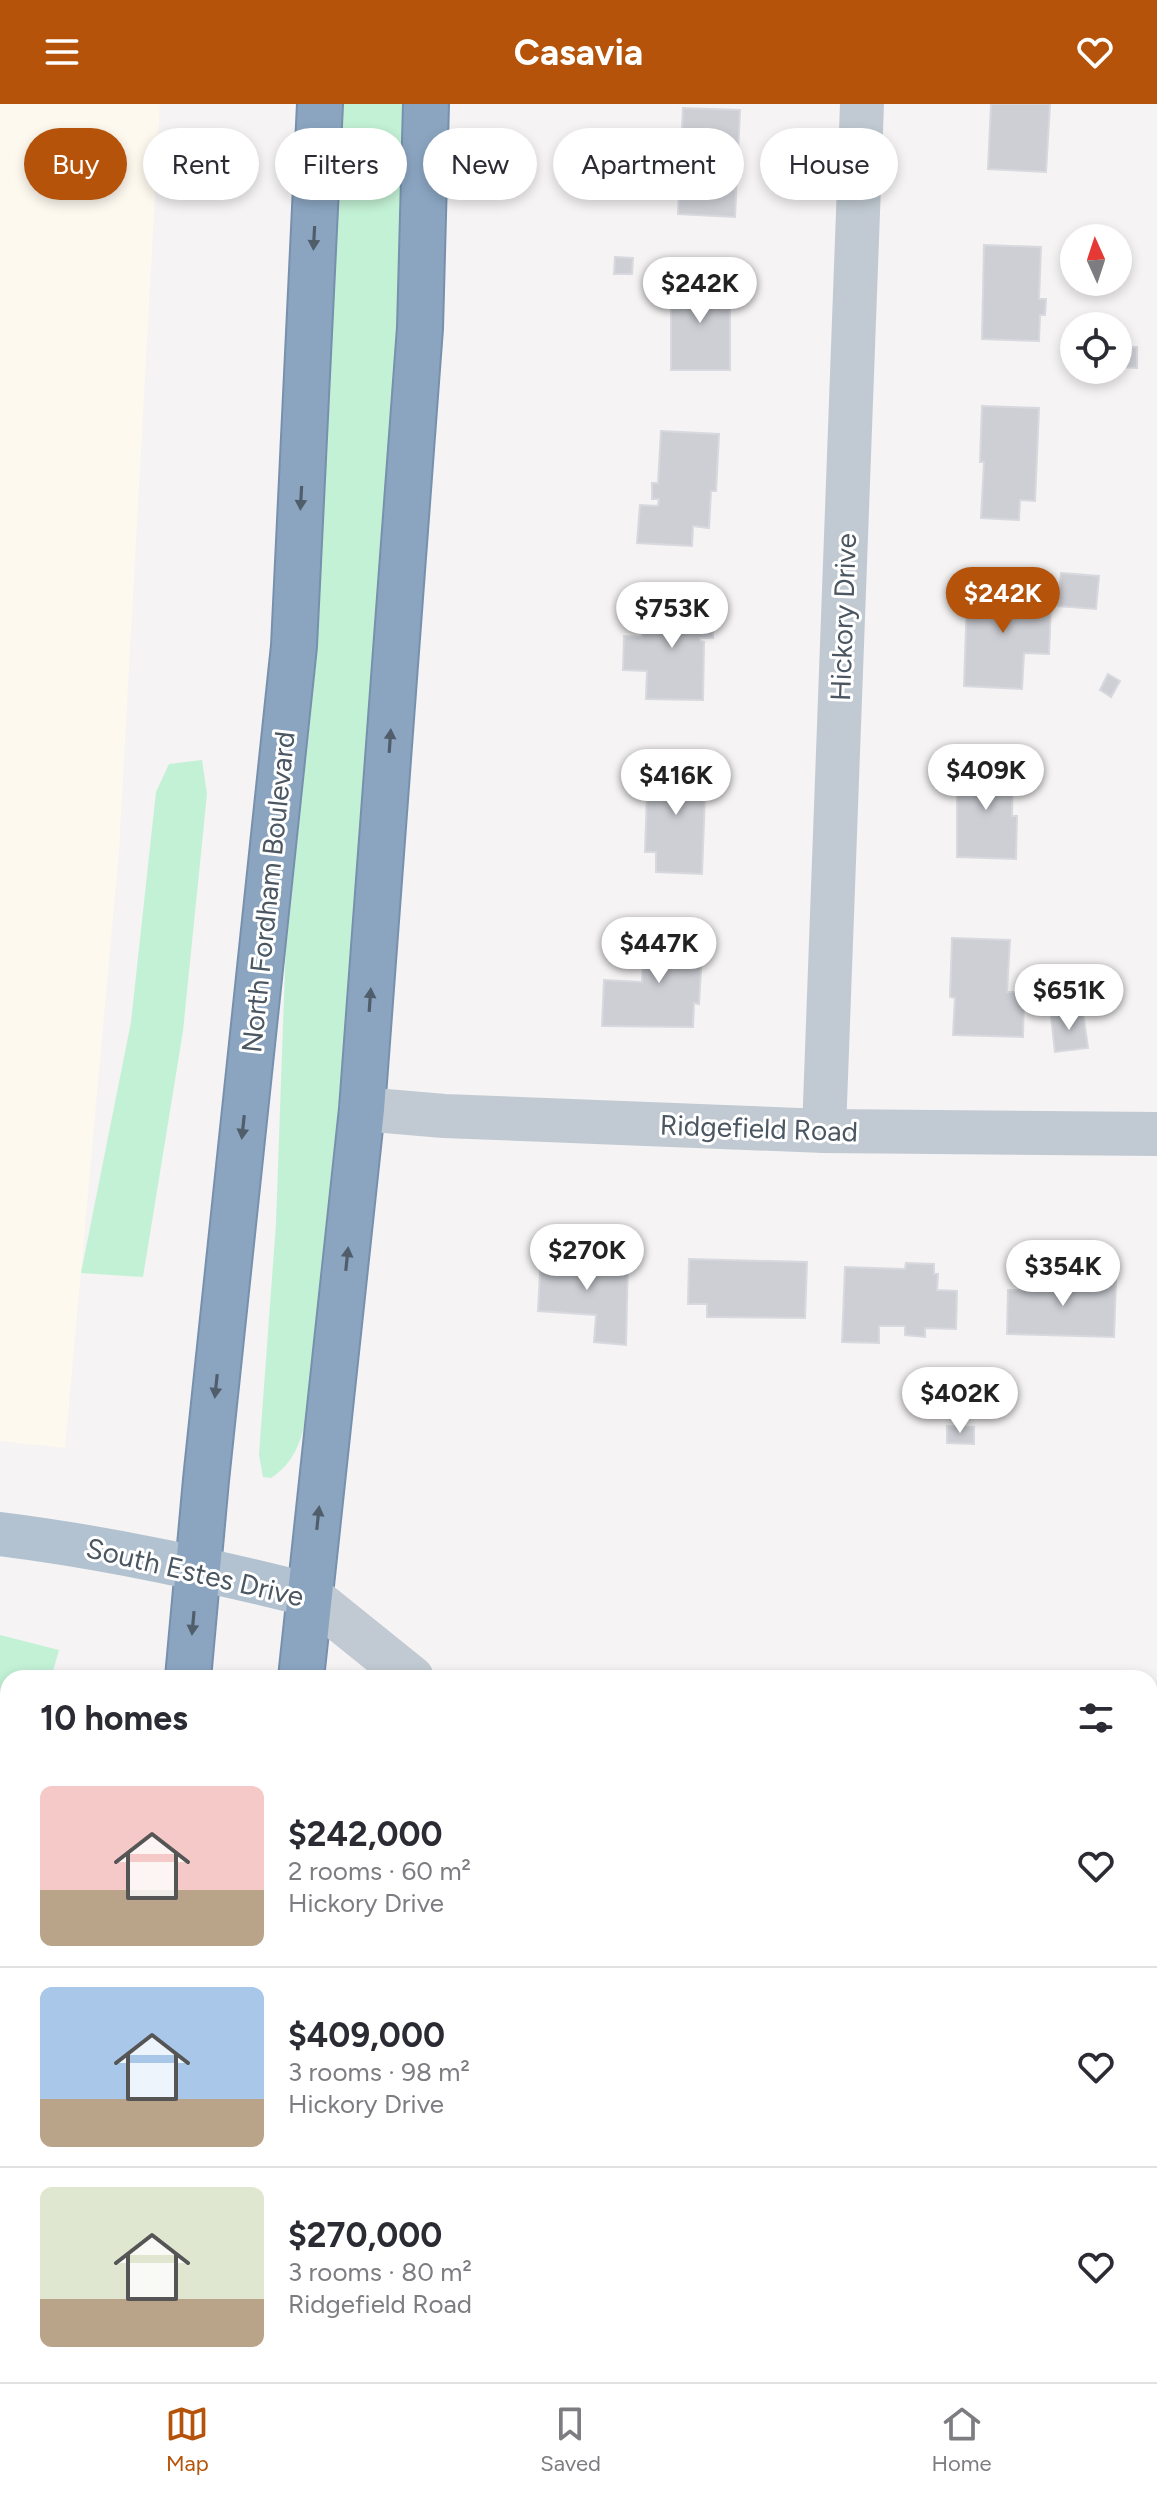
<!DOCTYPE html>
<meta charset="utf-8">
<style>
:root{--surface:#fff;--page:#f2f2f3;--text:#2b2b33;--muted:#7c7c81;--line:#e1e1e2;--accent:#b45309}
body{margin:0;font-family:Figtree,sans-serif;background:var(--page);color:var(--text);height:100vh;display:flex;flex-direction:column;font-size:30px;white-space:nowrap}
*{box-sizing:border-box;margin:0}
p{font-size:26px;color:var(--muted)}
.icon{flex:none;width:44px;height:44px;fill:none;stroke:currentColor;stroke-width:2;stroke-linecap:round;stroke-linejoin:round}
.map{position:relative;flex:1;overflow:hidden}
.details{position:absolute;left:0px;top:1566px;width:1158px;height:712px;display:flex;flex-direction:column;background:var(--surface);border-radius:24px 24px 0 0;box-shadow:0 4px 12px #0003}
.details>*{flex:none}
.banner{position:absolute;left:24px;top:24px;width:1110px;height:72px;display:flex;gap:16px}
.needle{width:52px;rotate:357deg}
.controls{position:absolute;left:1060px;top:120px;display:grid;gap:16px}
.controls a{display:grid;place-items:center;width:72px;height:72px;border-radius:50%;background:var(--surface);box-shadow:0 4px 12px #0003;font-size:40px}
.price{position:absolute;translate:-50% -68px;padding:0 18px;border-radius:28px;background:#fff;color:#222;font-size:26px;line-height:52px;filter:drop-shadow(0 2px 4px #0008)}
.price::after{content:'';position:absolute;left:50%;top:48px;width:24px;height:18px;margin-left:-12px;background:inherit;clip-path:polygon(0 0,100% 0,50% 100%)}
.price.current{background:var(--accent);color:#fff}
ul{padding:0;list-style:none}
li{display:flex;align-items:center;gap:24px;height:200px;padding:0 40px}
li+li{border-top:2px solid var(--line)}
li span{display:grid;place-items:center;flex:none;width:224px;height:160px;border-radius:12px;color:#555}
li>.icon{margin-inline-start:auto}
span .icon{width:96px;height:96px;fill:#fffc;stroke-width:1}
li b{font-size:34px}
h2{display:flex;justify-content:space-between;align-items:center;height:96px;padding:0 40px;font-size:34px}
.chip{padding:0 28px;border-radius:36px;background:var(--surface);box-shadow:0 4px 12px #0003;font-size:28px;line-height:72px}
.chip.current{background:var(--accent);color:#fff}
header{display:flex;justify-content:space-between;align-items:center;height:104px;padding:0 40px;background:var(--accent);color:#fff;font-size:36px;font-weight:700}
.tab-bar{display:flex;justify-content:space-around;align-items:center;height:112px;border-top:2px solid var(--line);background:var(--surface);font-size:22px;color:var(--muted)}
.tab-bar a{display:grid;justify-items:center;gap:4px}
.tab-bar .current{color:var(--accent)}
.map>svg:first-child{display:block}
.commercial{fill:#fdf9ef}
.green{fill:#c3f1d5}
.lines{fill:none;stroke-linecap:round;stroke-linejoin:round}
.stream{stroke:#90daee;stroke-width:12}
.building{fill:#cdcfd5;stroke:#d7d9de;stroke-width:2}
.highway-casing{stroke:#7690ad;stroke-width:48}
.minor{stroke:#c1cad2;stroke-width:44}
.major{stroke:#b3c2d1;stroke-width:44}
.highway{stroke:#8ba5c1;stroke-width:44}
.oneway{fill:#505e6b}
.labels{text-anchor:middle;dominant-baseline:central;stroke-width:6;stroke-linejoin:round;paint-order:stroke}
.street-label{font-size:28px;fill:#4a5661;stroke:#fff}
</style>
<header><svg class="icon" aria-label="menu" viewBox="0 0 24 24"><path d="M4 6h16M4 12h16M4 18h16"/></svg>Casavia<svg class="icon" aria-label="heart" viewBox="0 0 24 24"><path d="M12 20l-8-8c-3-5 5-10 8-4 3-6 11-1 8 4z"/></svg></header>
<div class="map">
<svg width="1157" height="2278" viewBox="0 0 1157 2278">
<rect width="100%" height="100%" fill="#f5f3f3"/>
<!-- commercial -->
<path class="commercial" d="M 0,0 L 160,0 L 119,747 L 65,1344 L 0,1337 Z"/>
<!-- green -->
<g class="green">
<path d="M 340,0 L 405,0 C 401,216 389,432 372,647 C 355,869 329,1090 306,1312 C 302,1337 293,1360 271,1374 L 263,1373 L 259,1351 L 276,1119 L 286,837 L 306,613 Z"/>
<path d="M 202,656 L 207,690 L 183,927 L 143,1173 L 81,1169 L 131,918 L 156,688 L 169,660 Z"/>
<path d="M 0,1531 L 59,1546 L 51,1574 L 8,1574 L 8,1670 L 0,1683 Z"/>
<path d="M 0,1808 L 8,1813 L 8,2270 L 18,2270 L 16,2278 L 0,2278 Z"/>
</g>
<g class="lines">
<!-- stream -->
<g class="stream">
<path d="M 0,1787 L 8,1792"/>
<path d="M 971,2270 L 992,2278"/>
<path d="M 351,2278 L 352,2270"/>
</g>
</g>
<!-- building -->
<g class="building">
<path d="M 991,0 L 1050,0 L 1046,68 L 988,65 Z"/>
<path d="M 683,4 L 740,6 L 735,113 L 678,110 Z"/>
<path d="M 984,141 L 1041,143 L 1039,195 L 1046,195 L 1045,211 L 1040,211 L 1039,237 L 982,235 Z"/>
<path d="M 615,153 L 633,154 L 632,170 L 614,170 Z"/>
<path d="M 666,178 L 730,178 L 730,266 L 671,266 L 671,195 L 665,195 Z"/>
<path d="M 1119,243 L 1137,243 L 1137,264 L 1119,263 Z"/>
<path d="M 982,302 L 1039,304 L 1035,397 L 1020,396 L 1019,416 L 981,414 L 984,358 L 980,358 Z"/>
<path d="M 661,327 L 719,330 L 716,387 L 711,387 L 709,424 L 693,422 L 692,442 L 637,439 L 640,401 L 658,402 L 659,395 L 652,395 L 652,379 L 658,379 Z"/>
<path d="M 1061,469 L 1099,472 L 1096,505 L 1058,502 Z"/>
<path d="M 981,477 L 1027,480 L 1026,497 L 1051,499 L 1049,550 L 1024,549 L 1022,585 L 964,582 L 967,495 L 980,496 Z"/>
<path d="M 648,499 L 713,500 L 713,534 L 700,534 L 700,537 L 704,538 L 703,596 L 646,595 L 647,567 L 623,566 L 624,532 L 642,533 L 642,526 L 647,526 Z"/>
<path d="M 1108,570 L 1120,577 L 1111,593 L 1100,586 Z"/>
<path d="M 957,659 L 1013,661 L 1012,712 L 1017,712 L 1016,755 L 957,753 Z"/>
<path d="M 648,660 L 706,663 L 702,770 L 656,768 L 656,748 L 645,748 Z"/>
<path d="M 644,827 L 703,830 L 699,900 L 694,899 L 693,923 L 602,922 L 604,876 L 642,878 Z"/>
<path d="M 952,834 L 1010,836 L 1007,888 L 1024,888 L 1023,933 L 953,931 L 955,894 L 950,893 Z"/>
<path d="M 1083,908 L 1088,944 L 1055,948 L 1051,912 Z"/>
<path d="M 541,1150 L 628,1155 L 626,1241 L 594,1238 L 596,1211 L 538,1207 Z"/>
<path d="M 689,1155 L 807,1158 L 805,1214 L 707,1213 L 707,1200 L 688,1200 Z"/>
<path d="M 906,1159 L 934,1160 L 934,1170 L 938,1170 L 937,1186 L 957,1187 L 956,1225 L 925,1224 L 925,1233 L 905,1231 L 905,1222 L 879,1222 L 879,1239 L 842,1238 L 845,1163 L 905,1165 Z"/>
<path d="M 1028,1173 L 1116,1176 L 1114,1233 L 1007,1230 L 1008,1186 L 1028,1186 Z"/>
<path d="M 947,1322 L 974,1323 L 974,1340 L 947,1339 Z"/>
</g>
<g class="lines">
<!-- highway casing -->
<g class="highway-casing">
<g id="highway">
<path d="M 188,1574 L 206,1376 L 294,542 L 320,0"/>
<path d="M 301,1574 L 362,1005 L 420,224 L 426,0"/>
<path d="M 114,2278 L 115,2270"/>
<path d="M 225,2278 L 226,2270"/>
</g>
</g>
<!-- minor -->
<g class="minor">
<path d="M 362,1005 L 444,1012 L 824,1027 L 1157,1030"/>
<path d="M 824,1027 L 862,0"/>
<path d="M 309,1491 L 412,1574"/>
<path d="M 1150,2184 L 1157,2187"/>
</g>
<!-- major -->
<path class="major" d="M 0,1430 C 105,1443 207,1465 309,1491"/>
<!-- highway -->
<use href="#highway" class="highway"/>
</g>
<!-- one-way arrows -->
<defs><path id="oneway-solid" d="M-6-.8H1V-3.2L6.5 0L1 3.2V.8H-6Z" transform="scale(2)"/></defs>
<g class="oneway">
<use href="#oneway-solid" transform="translate(314 134) rotate(93)"/>
<use href="#oneway-solid" transform="translate(301 394) rotate(93)"/>
<use href="#oneway-solid" transform="translate(390 637) rotate(-86)"/>
<use href="#oneway-solid" transform="translate(370 896) rotate(-86)"/>
<use href="#oneway-solid" transform="translate(243 1023) rotate(96)"/>
<use href="#oneway-solid" transform="translate(347 1155) rotate(-84)"/>
<use href="#oneway-solid" transform="translate(216 1282) rotate(96)"/>
<use href="#oneway-solid" transform="translate(318 1414) rotate(-84)"/>
<use href="#oneway-solid" transform="translate(193 1519) rotate(95)"/>
</g>
<g class="labels">
<!-- street labels -->
<g class="street-label">
<text transform="translate(843 513) rotate(-88)">Hickory Drive</text>
<text transform="translate(268 788) rotate(-84)">North Fordham Boulevard</text>
<text transform="translate(759 1024) rotate(2)">Ridgefield Road</text>
<text transform="translate(195 1468) rotate(13)">South Estes Drive</text>
</g>
</g>
</svg>
<div class="controls">
<a><svg class="needle" viewBox="-14 -14 28 28"><path d="M0-13l5 13h-10z" fill="#e53935"/><path d="M0 13l5-13h-10z" fill="#7c7c81"/></svg></a>
<a><svg class="icon" aria-label="locate" viewBox="0 0 24 24"><circle cx="12" cy="12" r="6"/><path d="M12 2v4M12 18v4M2 12h4M18 12h4"/></svg></a>
</div>
<b class="price" style="left:700px;top:221px">$242K</b>
<b class="price current" style="left:1003px;top:531px">$242K</b>
<b class="price" style="left:672px;top:546px">$753K</b>
<b class="price" style="left:986px;top:708px">$409K</b>
<b class="price" style="left:676px;top:713px">$416K</b>
<b class="price" style="left:659px;top:881px">$447K</b>
<b class="price" style="left:1069px;top:928px">$651K</b>
<b class="price" style="left:587px;top:1188px">$270K</b>
<b class="price" style="left:1063px;top:1204px">$354K</b>
<b class="price" style="left:960px;top:1331px">$402K</b>
<div class="banner">
<a class="chip current">Buy</a>
<a class="chip">Rent</a>
<a class="chip">Filters</a>
<a class="chip">New</a>
<a class="chip">Apartment</a>
<a class="chip">House</a>
</div>
<section class="details">
<h2>10 homes<svg class="icon" aria-label="filters" viewBox="0 0 24 24"><path d="M4 7h16M4 17h16"/><circle cx="9" cy="7" r="2"/><circle cx="15" cy="17" r="2"/></svg></h2>
<ul>
<li><span style="background:linear-gradient(#f6c9c9 65%,#b9a48a 0)"><svg class="icon" aria-label="home" viewBox="0 0 24 24"><path d="M3 11l9-7 9 7M6 9v11h12V9"/></svg></span><div><b>$242,000</b><p>2 rooms · 60 m²</p><p>Hickory Drive</p></div><svg class="icon" aria-label="heart" viewBox="0 0 24 24"><path d="M12 20l-8-8c-3-5 5-10 8-4 3-6 11-1 8 4z"/></svg></li>
<li><span style="background:linear-gradient(#a9c7e8 70%,#b9a48a 0)"><svg class="icon" aria-label="home" viewBox="0 0 24 24"><path d="M3 11l9-7 9 7M6 9v11h12V9"/></svg></span><div><b>$409,000</b><p>3 rooms · 98 m²</p><p>Hickory Drive</p></div><svg class="icon" aria-label="heart" viewBox="0 0 24 24"><path d="M12 20l-8-8c-3-5 5-10 8-4 3-6 11-1 8 4z"/></svg></li>
<li><span style="background:linear-gradient(#dfe7d0 70%,#b9a48a 0)"><svg class="icon" aria-label="home" viewBox="0 0 24 24"><path d="M3 11l9-7 9 7M6 9v11h12V9"/></svg></span><div><b>$270,000</b><p>3 rooms · 80 m²</p><p>Ridgefield Road</p></div><svg class="icon" aria-label="heart" viewBox="0 0 24 24"><path d="M12 20l-8-8c-3-5 5-10 8-4 3-6 11-1 8 4z"/></svg></li>
</ul>
</section>
</div>
<nav class="tab-bar">
<a class="current"><svg class="icon" aria-label="map" viewBox="0 0 24 24"><path d="M3 6l6-2 6 2 6-2v14l-6 2-6-2-6 2zM9 4v14M15 6v14"/></svg>Map</a>
<a><svg class="icon" aria-label="saved" viewBox="0 0 24 24"><path d="M7 4h10v16l-5-4-5 4z"/></svg>Saved</a>
<a><svg class="icon" aria-label="home" viewBox="0 0 24 24"><path d="M3 11l9-7 9 7M6 9v11h12V9"/></svg>Home</a>
</nav>
